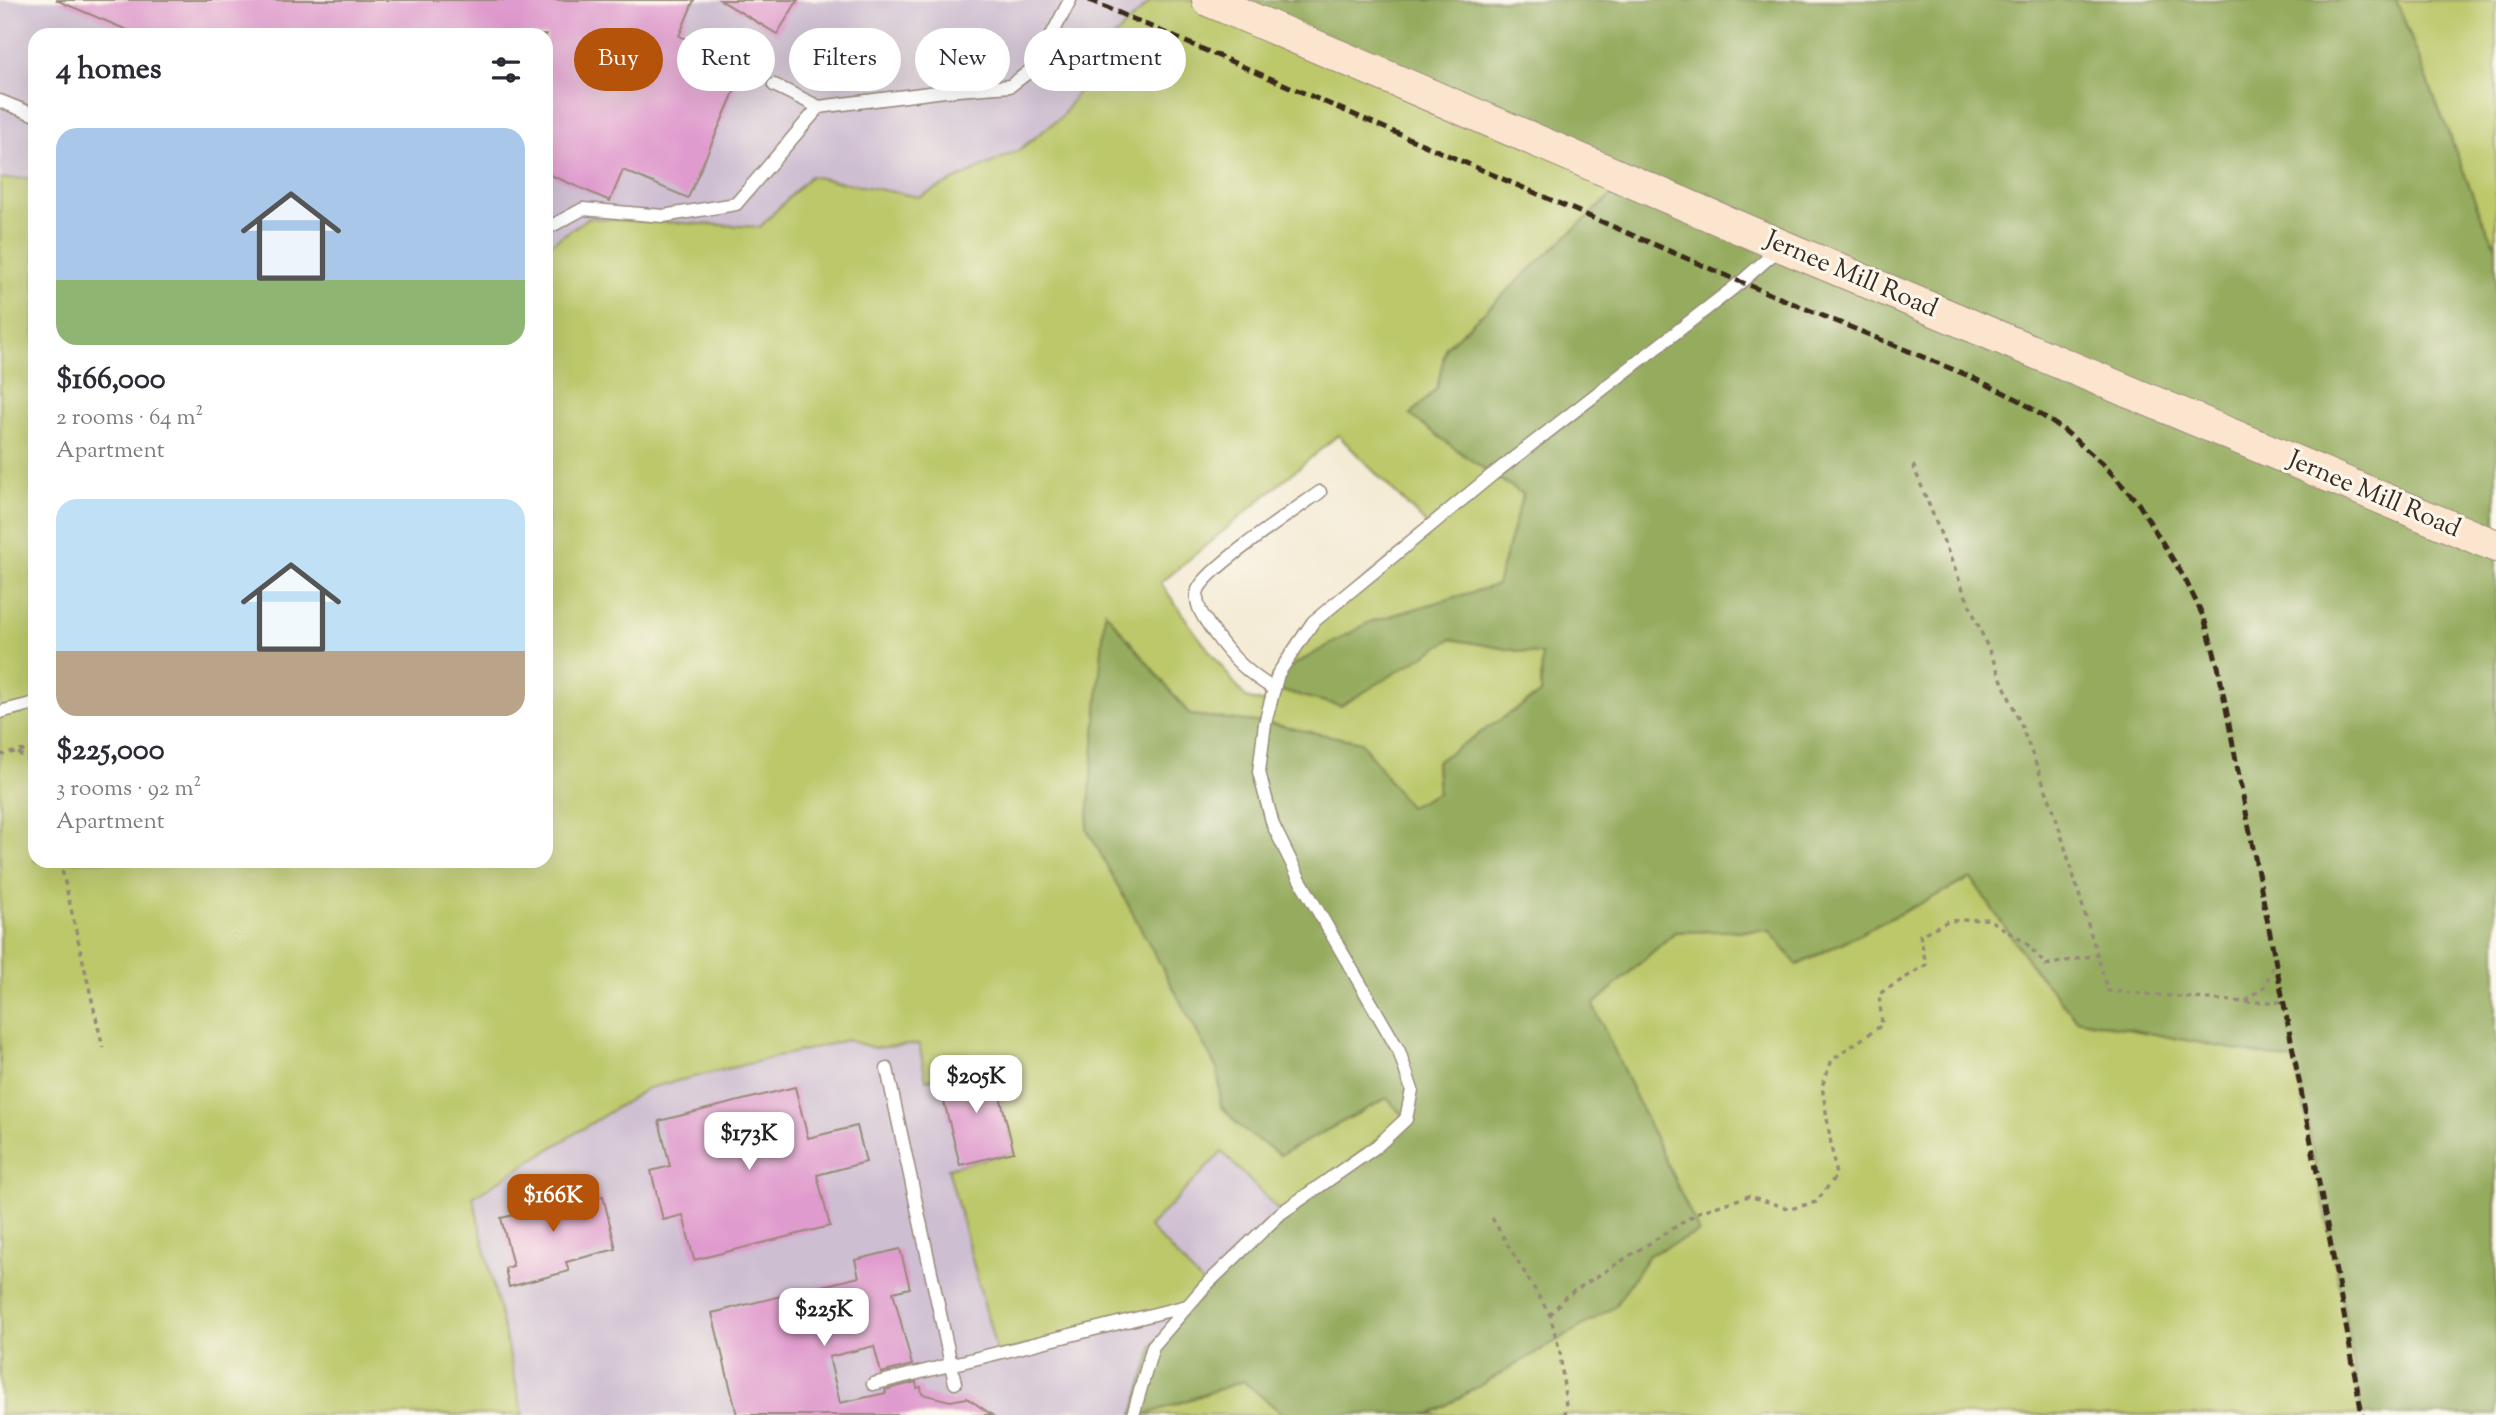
<!DOCTYPE html>
<meta charset="utf-8">
<style>
:root{--surface:#fff;--page:#f2f2f3;--text:#2b2b33;--muted:#7c7c81;--accent:#b45309}
body{margin:0;font-family:"Sorts Mill Goudy",serif;background:var(--page);color:var(--text);height:100vh;display:flex;flex-direction:column;font-size:26px;white-space:nowrap}
*{box-sizing:border-box;margin:0}
p{font-size:23px;color:var(--muted)}
.icon{flex:none;width:38px;height:38px;fill:none;stroke:currentColor;stroke-width:2;stroke-linecap:round;stroke-linejoin:round}
.map{position:relative;flex:1;overflow:hidden}
.sheet{position:absolute;left:28px;top:28px;width:525px;height:840px;display:flex;flex-direction:column;background:var(--surface);border-radius:21px;box-shadow:0 7px 28px #0002}
.sheet>*{flex:none}
.top-card{position:absolute;left:574px;top:28px;width:665px;height:63px;display:flex;gap:14px}
.price{position:absolute;translate:-50% -60px;padding:0 16px;border-radius:14px;background:#fff;color:#222;font-size:23px;line-height:46px;filter:drop-shadow(0 2px 4px #0008)}
.price::after{content:'';position:absolute;left:50%;top:42px;width:21px;height:16px;margin-left:-10px;background:inherit;clip-path:polygon(0 0,100% 0,50% 100%)}
.price.active{background:var(--accent);color:#fff}
ul{padding:0;list-style:none}
li{display:grid;align-content:center;gap:14px;height:371px;padding:0 28px}
li span{display:grid;place-items:center;height:217px;border-radius:21px;color:#555}
li>.icon{margin-inline-start:auto}
span .icon{width:126px;height:126px;fill:#fffc;stroke-width:1}
li b{font-size:30px}
h2{display:flex;justify-content:space-between;align-items:center;height:84px;padding:0 28px;font-size:30px}
.tag{padding:0 24px;border-radius:32px;background:var(--surface);box-shadow:0 7px 28px #0002;font-size:24px;line-height:63px}
.tag.active{background:var(--accent);color:#fff}
.map>svg:first-child{display:block}
.industrial{fill:#cebed1}
.green{fill:#bcc86a;stroke:#7c7944;stroke-width:2}
.forest{fill:#95ac5e;stroke:#686b3e;stroke-width:2}
.building{fill:#e09bce}
.lines{fill:none;stroke-linecap:round;stroke-linejoin:round}
.lane-casing{stroke:#988a7a;stroke-width:15}
.secondary-casing{stroke:#988a7a;stroke-width:34}
.path{stroke:#988a7a;stroke-width:3.5;stroke-dasharray:5 5;stroke-linecap:butt}
.lane{stroke:#fff;stroke-width:12}
.secondary{stroke:#fce5cf;stroke-width:32}
.rail{stroke:#3b2a1e;stroke-width:5;stroke-dasharray:10 5;stroke-linecap:butt}
.labels{text-anchor:middle;dominant-baseline:central;stroke-width:6;stroke-linejoin:round;paint-order:stroke}
.street-label{font-size:26px;fill:#3b2a1e;stroke:#fbf7ec}
</style>
<div class="map">
<svg width="2496" height="1415" viewBox="0 0 2496 1415">
<rect width="100%" height="100%" fill="#fbf7ec"/>
<filter id="ink" filterUnits="userSpaceOnUse"><feTurbulence type="fractalNoise" baseFrequency=".0143" numOctaves="2"/><feDisplacementMap in="SourceGraphic" scale="14" xChannelSelector="R" yChannelSelector="G"/><feConvolveMatrix kernelMatrix="1 2 1 2 8 2 1 2 1" color-interpolation-filters="sRGB"/></filter>
<filter id="wash" filterUnits="userSpaceOnUse"><feTurbulence type="fractalNoise" baseFrequency=".00686" numOctaves="4" result="noise"/><feDisplacementMap in="SourceGraphic" scale="28" xChannelSelector="R" yChannelSelector="G"/><feGaussianBlur stdDeviation="1.57" result="paint"/><feColorMatrix in="noise" values="0 0 0 0 0 0 0 0 0 0 0 0 0 0 0 0 0 1.4 0 .05"/><feComposite in="paint" operator="in"/></filter>
<g filter="url(#wash)">
<rect width="100%" height="100%" fill="#f4ebd5"/>
<!-- industrial -->
<g class="industrial">
<path d="M 0,0 L 1152,0 L 1112,39 L 1062,116 L 1019,150 L 918,197 L 810,176 L 760,227 L 588,218 L 546,247 L 546,35 L 35,35 L 35,178 L 0,179 Z"/>
<path d="M 843,967 L 1310,1192 L 1133,1415 L 1108,1415 L 1071,1409 L 1055,1415 L 523,1415 L 473,1198 Z"/>
</g>
<!-- green -->
<g class="green">
<path d="M 1152,0 L 1208,0 L 1628,180 L 1446,347 L 1437,388 L 1410,415 L 1492,475 L 1523,494 L 1497,585 L 1370,622 L 1278,674 L 1313,622 L 1429,527 L 1338,435 L 1161,583 L 1195,632 L 1246,698 L 1270,704 L 1274,689 L 1341,706 L 1450,639 L 1542,655 L 1541,693 L 1436,762 L 1438,793 L 1409,808 L 1361,742 L 1265,723 L 1190,715 L 1105,612 L 1218,1071 L 1221,1106 L 1242,1129 L 1280,1155 L 1387,1098 L 1406,1119 L 1281,1213 L 1222,1152 L 1149,1227 L 1205,1286 L 1188,1306 L 997,1353 L 948,1168 L 1014,1152 L 992,1065 L 926,1080 L 919,1044 L 874,1048 L 847,1040 L 648,1088 L 473,1197 L 523,1415 L 0,1415 L 0,179 L 35,178 L 35,861 L 546,861 L 546,247 L 588,218 L 760,227 L 810,176 L 919,197 L 1019,150 L 1062,116 L 1112,39 Z"/>
<path d="M 2396,0 L 2496,0 L 2496,246 L 2482,218 Z"/>
<path d="M 1971,878 L 2034,969 L 2076,1019 L 2295,1061 L 2338,1277 L 2362,1415 L 1424,1415 L 1431,1414 L 1614,1307 L 1649,1255 L 1699,1232 L 1592,1005 L 1675,932 L 1769,930 L 1798,965 Z"/>
<path d="M 1243,1381 L 1284,1415 L 1144,1415 Z"/>
</g>
<!-- forest -->
<path class="forest" d="M 1208,0 L 2396,0 L 2482,218 L 2496,246 L 2496,1415 L 2362,1415 L 2338,1277 L 2295,1061 L 2076,1019 L 2034,969 L 1971,878 L 1797,965 L 1769,930 L 1675,932 L 1593,1005 L 1699,1232 L 1649,1255 L 1614,1307 L 1431,1414 L 1284,1415 L 1243,1381 L 1144,1415 L 1133,1415 L 1153,1346 L 1281,1213 L 1406,1119 L 1387,1098 L 1280,1155 L 1242,1129 L 1221,1106 L 1218,1071 L 1087,829 L 1105,611 L 1190,715 L 1265,723 L 1361,742 L 1409,807 L 1438,793 L 1436,762 L 1541,693 L 1542,655 L 1451,639 L 1341,706 L 1274,689 L 1278,674 L 1370,622 L 1497,585 L 1523,494 L 1472,461 L 1410,415 L 1437,388 L 1446,347 L 1628,180 Z"/>
<g id="blocks">
<!-- building -->
<g class="building">
<path d="M 56,0 L 694,0 L 679,36 L 744,64 L 735,82 L 738,83 L 688,198 L 623,170 L 610,201 L 546,173 L 546,35 L 139,35 Z"/>
<path d="M 720,0 L 798,0 L 777,34 Z"/>
<path d="M 992,1064 L 1014,1152 L 960,1165 L 938,1078 Z"/>
<path d="M 795,1087 L 808,1138 L 857,1126 L 866,1162 L 817,1175 L 830,1226 L 694,1260 L 683,1215 L 663,1220 L 651,1171 L 670,1166 L 659,1121 Z"/>
<path d="M 554,1186 L 560,1207 L 603,1196 L 616,1249 L 566,1262 L 569,1271 L 509,1287 L 505,1268 L 513,1266 L 501,1218 L 514,1215 L 510,1196 Z"/>
<path d="M 900,1249 L 910,1288 L 893,1292 L 912,1365 L 881,1373 L 874,1346 L 829,1357 L 840,1403 L 886,1393 L 885,1390 L 916,1382 L 917,1388 L 921,1387 L 922,1394 L 950,1401 L 967,1398 L 992,1415 L 737,1415 L 712,1313 L 859,1277 L 855,1260 Z"/>
</g>
</g>
</g>
<g filter="url(#ink)">
<use href="#blocks" fill-opacity="0" stroke="#988a7a" stroke-width="2"/>
<g class="lines">
<!-- lane casing -->
<g class="lane-casing">
<g id="lane">
<path d="M 774,85 L 819,107"/>
<path d="M 0,101 L 35,115"/>
<path d="M 546,229 L 583,209 L 663,216 L 736,204 L 819,107 L 945,91 L 1010,86 L 1035,67 L 1070,0"/>
<path d="M 1274,689 C 1249,674 1232,658 1215,634 C 1207,622 1193,606 1198,590 C 1207,568 1296,509 1320,492"/>
<path d="M 0,712 L 35,703"/>
<path d="M 887,1069 L 955,1383"/>
<path d="M 873,1384 L 1187,1306"/>
<path d="M 1133,1415 L 1153,1346 L 1205,1286 L 1281,1213 L 1377,1146 L 1406,1119 L 1412,1090 L 1399,1051 L 1299,878 L 1273,825 L 1259,772 L 1265,723 L 1278,674 L 1313,622 L 1492,475 L 1741,282 L 1781,247"/>
</g>
</g>
<!-- secondary casing -->
<g class="secondary-casing">
<path id="secondary" d="M 1208,0 L 1782,246 L 2496,546"/>
</g>
<!-- path -->
<g class="path">
<path d="M 1913,465 L 1964,592 L 2021,725 L 2054,811 L 2108,991 L 2245,1002 L 2282,1002"/>
<path d="M 18,753 L 35,764"/>
<path d="M 0,755 L 35,748"/>
<path d="M 60,861 L 103,1048"/>
<path d="M 2246,1001 L 2265,986 L 2274,964"/>
<path d="M 1492,1218 L 1550,1315 L 1560,1352 L 1566,1406 L 1565,1415"/>
<path d="M 1550,1315 L 1566,1296 L 1699,1212 L 1749,1196 L 1790,1209 L 1816,1202 L 1836,1176 L 1822,1086 L 1832,1060 L 1882,1025 L 1879,994 L 1926,965 L 1920,935 L 1948,921 L 1988,919 L 2026,943 L 2046,965 L 2096,955"/>
</g>
<!-- lane -->
<use href="#lane" class="lane"/>
<!-- secondary -->
<use href="#secondary" class="secondary"/>
<!-- rail -->
<path class="rail" d="M 1089,0 L 1741,282 L 1969,376 L 2019,400 L 2065,431 L 2104,465 L 2138,503 L 2185,579 L 2204,618 L 2218,666 C 2265,916 2318,1165 2362,1415"/>
</g>
</g>
<g class="labels">
<!-- street labels -->
<g class="street-label">
<text transform="translate(1851 275) rotate(23)">Jernee Mill Road</text>
<text transform="translate(2374 495) rotate(23)">Jernee Mill Road</text>
</g>
</g>
</svg>
<b class="price" style="left:976px;top:1115px">$205K</b>
<b class="price" style="left:749px;top:1172px">$173K</b>
<b class="price active" style="left:553px;top:1234px">$166K</b>
<b class="price" style="left:824px;top:1348px">$225K</b>
<div class="top-card">
<a class="tag active">Buy</a>
<a class="tag">Rent</a>
<a class="tag">Filters</a>
<a class="tag">New</a>
<a class="tag">Apartment</a>
</div>
<section class="sheet">
<h2>4 homes<svg class="icon" aria-label="filters" viewBox="0 0 24 24"><path d="M4 7h16M4 17h16"/><circle cx="9" cy="7" r="2"/><circle cx="15" cy="17" r="2"/></svg></h2>
<ul>
<li><span style="background:linear-gradient(#a9c7e8 70%,#8fb573 0)"><svg class="icon" aria-label="home" viewBox="0 0 24 24"><path d="M3 11l9-7 9 7M6 9v11h12V9"/></svg></span><div><b>$166,000</b><p>2 rooms · 64 m²</p><p>Apartment</p></div></li>
<li><span style="background:linear-gradient(#bfe0f5 70%,#b9a48a 0)"><svg class="icon" aria-label="home" viewBox="0 0 24 24"><path d="M3 11l9-7 9 7M6 9v11h12V9"/></svg></span><div><b>$225,000</b><p>3 rooms · 92 m²</p><p>Apartment</p></div></li>
</ul>
</section>
</div>
